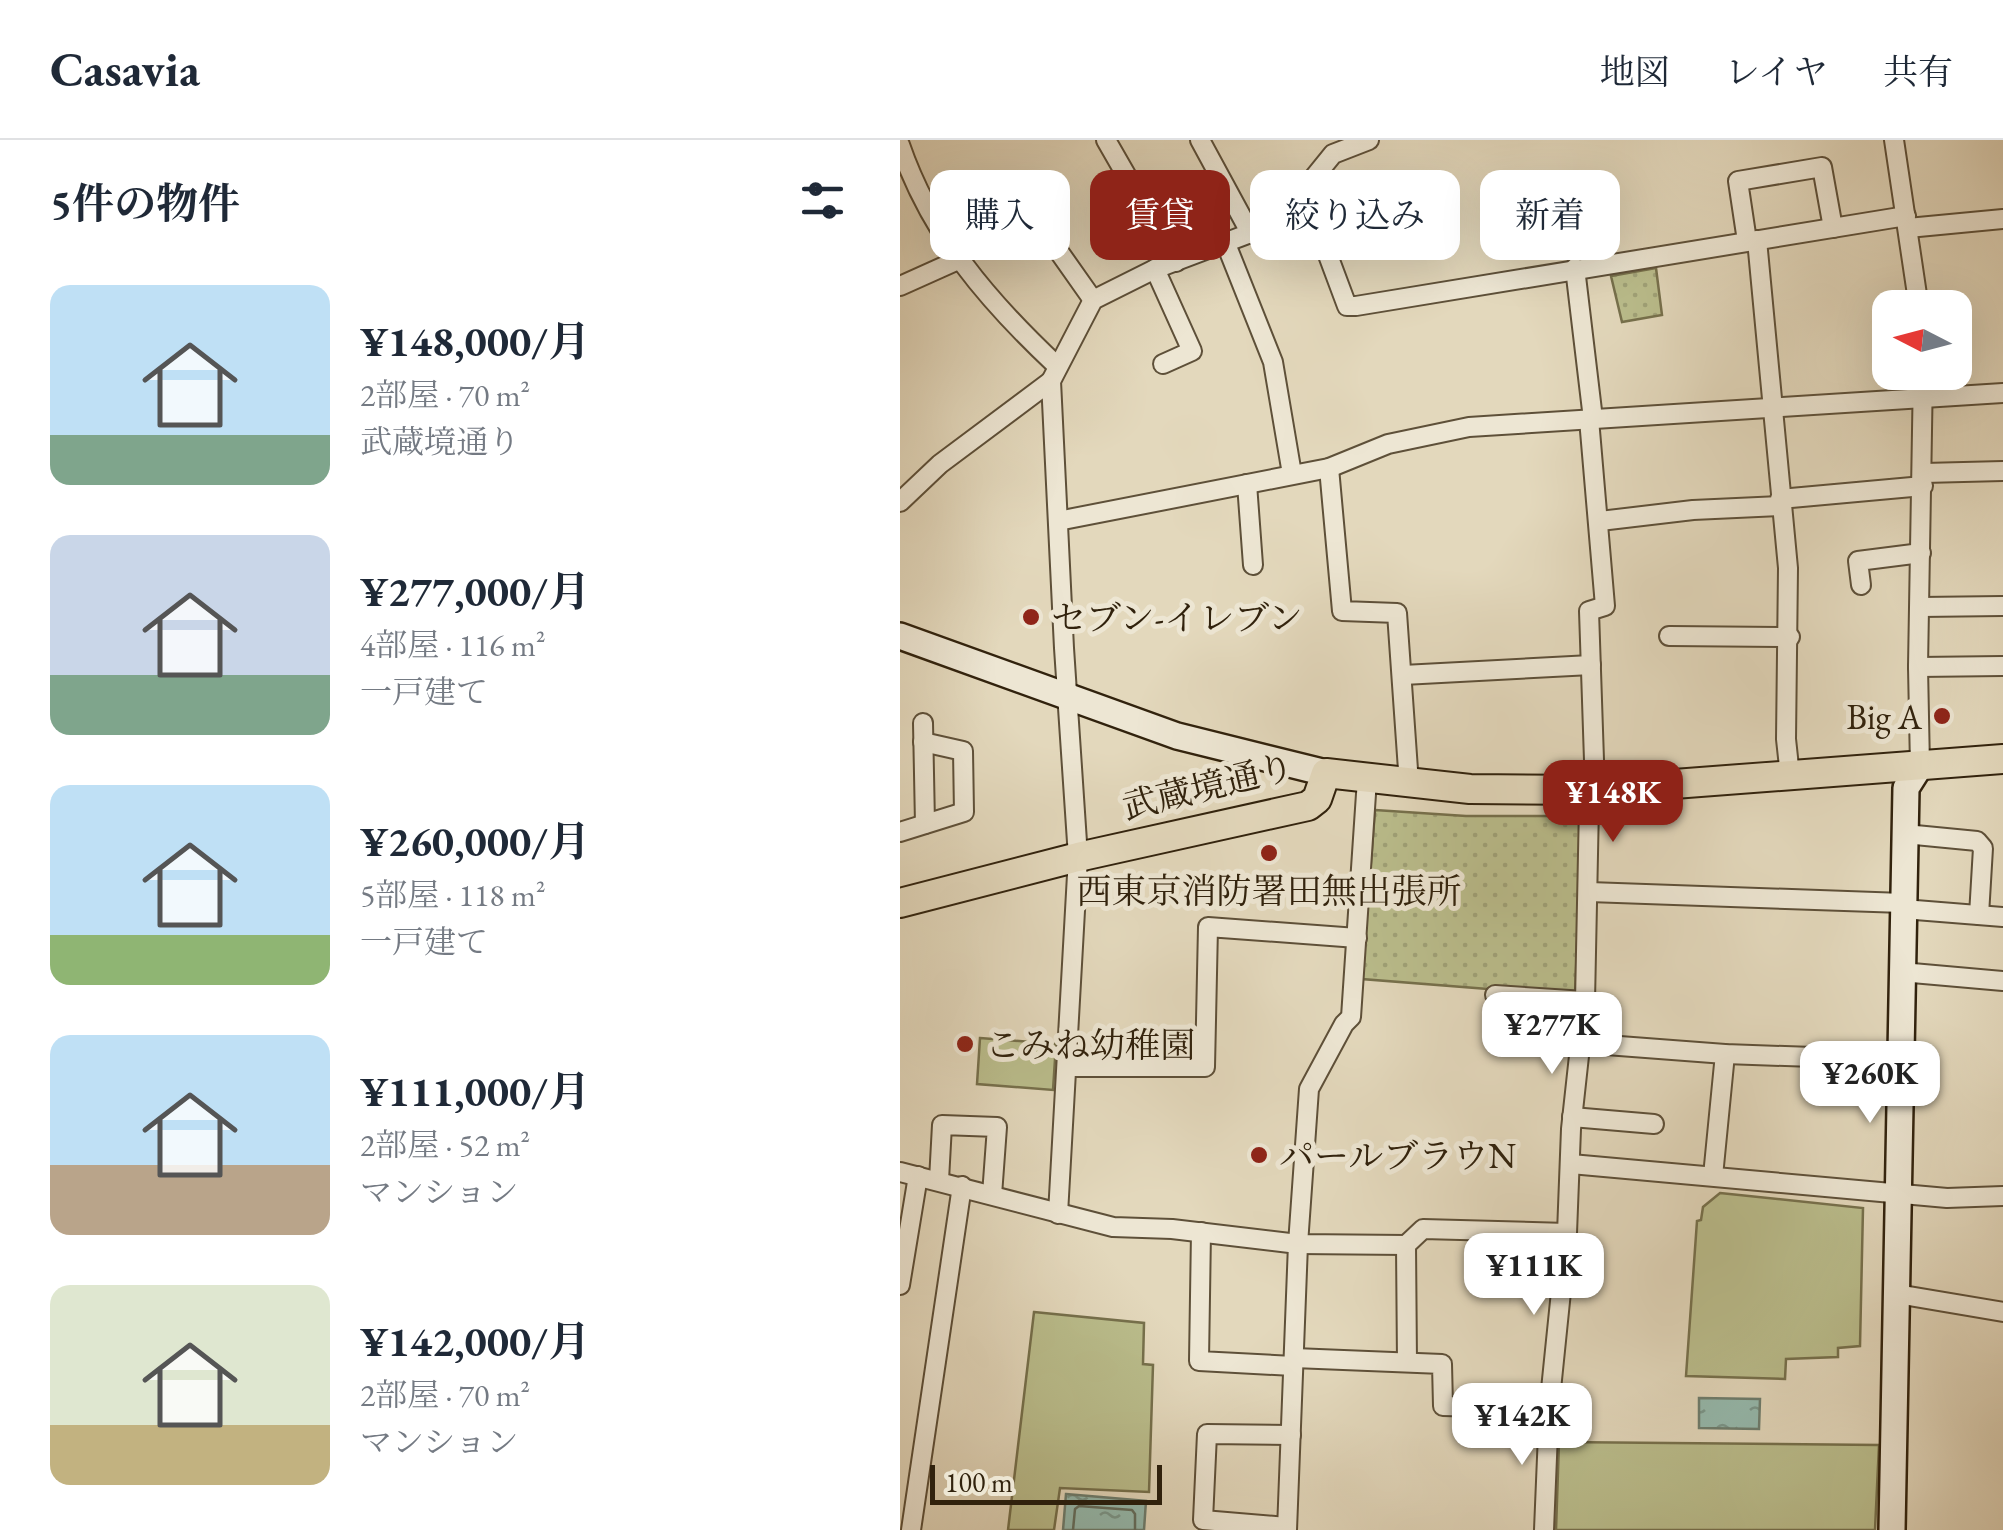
<!DOCTYPE html>
<html lang="ja">
<meta charset="utf-8">
<style>
:root{--surface:#fff;--page:#f2f2f3;--text:#1f2937;--muted:#747a83;--line:#e0e1e3;--accent:#8f2418}
body{margin:0;font-family:"EB Garamond","Noto Serif JP",serif;background:var(--page);color:var(--text);height:100vh;display:flex;flex-direction:column;font-size:38px;white-space:nowrap}
*{box-sizing:border-box;margin:0}
p{font-size:32px;color:var(--muted)}
.icon{flex:none;width:55px;height:55px;fill:none;stroke:currentColor;stroke-width:2;stroke-linecap:round;stroke-linejoin:round}
.map{position:relative;flex:1;overflow:hidden}
.drawer{display:flex;flex-direction:column;background:var(--surface);width:900px}
.drawer>*{flex:none}
.guide{position:absolute;left:30px;top:30px;width:922px;height:90px;display:flex;gap:20px}
.needle{width:65px;rotate:276deg}
.buttons{position:absolute;left:972px;top:150px;display:grid;gap:20px}
.buttons a{display:grid;place-items:center;width:100px;height:100px;border-radius:20px;background:var(--surface);box-shadow:0 10px 40px #0002;font-size:50px}
.scale{position:absolute;left:30px;bottom:25px;width:232px;box-sizing:border-box;padding-left:10px;border:5px solid #31220d;border-top:0;font-size:28px;line-height:35px;white-space:nowrap;color:#31220d;-webkit-text-stroke:8px #ede6d3;paint-order:stroke}
.price{position:absolute;translate:-50% -85px;padding:0 22px;border-radius:20px;background:#fff;color:#222;font-size:32px;line-height:65px;filter:drop-shadow(0 2px 5px #0008)}
.price::after{content:'';position:absolute;left:50%;top:60px;width:30px;height:22px;margin-left:-15px;background:inherit;clip-path:polygon(0 0,100% 0,50% 100%)}
.price.active{background:var(--accent);color:#fff}
ul{padding:0;list-style:none}
li{display:flex;align-items:center;gap:30px;height:250px;padding:0 50px}
li span{display:grid;place-items:center;flex:none;width:280px;height:200px;border-radius:20px;color:#555}
li>.icon{margin-inline-start:auto}
span .icon{width:120px;height:120px;fill:#fffc;stroke-width:1}
li b{font-size:42px}
h2{display:flex;justify-content:space-between;align-items:center;height:120px;padding:0 50px;font-size:42px}
.chip{padding:0 35px;border-radius:20px;background:var(--surface);box-shadow:0 10px 40px #0002;font-size:35px;line-height:90px}
.chip.active{background:var(--accent);color:#fff}
header{display:flex;align-items:center;gap:60px;box-sizing:border-box;height:140px;padding:0 50px;background:var(--surface);border-bottom:2px solid var(--line)}
header strong{font-size:48px}
nav{display:flex;gap:55px;margin-inline-start:auto;font-size:35px}
main{display:flex;flex:1;min-height:0}
.map>svg:first-child{display:block}
.grass{fill:url(#grass-dots);stroke:#76704c;stroke-width:2.5}
.garden{fill:#babd8c;stroke:#76704c;stroke-width:2.5}
.water{fill:url(#water-ripples);stroke:#6d7d6e;stroke-width:2.5}
.lines{fill:none;stroke-linecap:round;stroke-linejoin:round}
.shore{stroke:#636e5e;stroke-width:2.5}
.street-casing{stroke:#5e5039;stroke-width:22}
.secondary-casing{stroke:#31220d;stroke-width:30}
.primary-casing{stroke:#31220d;stroke-width:32}
.street{stroke:#ede6d3;stroke-width:18}
.secondary{stroke:#ede6d3;stroke-width:25}
.primary{stroke:#e3d8bc;stroke-width:28}
.poi-dot{fill:#8f2418;stroke:#ede6d3;stroke-width:4}
.labels{text-anchor:middle;dominant-baseline:central;stroke-width:10;stroke-linejoin:round;paint-order:stroke}
.poi-label{font-size:35px;fill:#31220d;stroke:#ede6d3;text-anchor:start}
.street-label{font-size:35px;fill:#31220d;stroke:#ede6d3}
</style>
<header>
<strong>Casavia</strong>
<nav><a>地図</a><a>レイヤ</a><a>共有</a></nav>
</header>
<main>
<section class="drawer">
<h2>5件の物件<svg class="icon" aria-label="filters" viewBox="0 0 24 24"><path d="M4 7h16M4 17h16"/><circle cx="9" cy="7" r="2"/><circle cx="15" cy="17" r="2"/></svg></h2>
<ul>
<li><span style="background:linear-gradient(#bfe0f5 75%,#7fa58c 0)"><svg class="icon" aria-label="home" viewBox="0 0 24 24"><path d="M3 11l9-7 9 7M6 9v11h12V9"/></svg></span><div><b>¥148,000/月</b><p>2部屋 · 70 m²</p><p>武蔵境通り</p></div></li>
<li><span style="background:linear-gradient(#c9d6e8 70%,#7fa58c 0)"><svg class="icon" aria-label="home" viewBox="0 0 24 24"><path d="M3 11l9-7 9 7M6 9v11h12V9"/></svg></span><div><b>¥277,000/月</b><p>4部屋 · 116 m²</p><p>一戸建て</p></div></li>
<li><span style="background:linear-gradient(#bfe0f5 75%,#8fb573 0)"><svg class="icon" aria-label="home" viewBox="0 0 24 24"><path d="M3 11l9-7 9 7M6 9v11h12V9"/></svg></span><div><b>¥260,000/月</b><p>5部屋 · 118 m²</p><p>一戸建て</p></div></li>
<li><span style="background:linear-gradient(#bfe0f5 65%,#b9a48a 0)"><svg class="icon" aria-label="home" viewBox="0 0 24 24"><path d="M3 11l9-7 9 7M6 9v11h12V9"/></svg></span><div><b>¥111,000/月</b><p>2部屋 · 52 m²</p><p>マンション</p></div></li>
<li><span style="background:linear-gradient(#dfe7d0 70%,#c2b280 0)"><svg class="icon" aria-label="home" viewBox="0 0 24 24"><path d="M3 11l9-7 9 7M6 9v11h12V9"/></svg></span><div><b>¥142,000/月</b><p>2部屋 · 70 m²</p><p>マンション</p></div></li>
</ul>
</section>
<div class="map">
<svg width="1103" height="1390" viewBox="0 0 1103 1390">
<defs>
<pattern id="grass-dots" width="8" height="8" patternUnits="userSpaceOnUse" patternTransform="scale(2.5)"><rect width="8" height="8" fill="#babd8c"/><path d="M2 2h.1M6 6h.1" fill="none" stroke="#a0a278" stroke-width="1.8" stroke-linecap="round"/></pattern>
<pattern id="water-ripples" width="26" height="14" patternUnits="userSpaceOnUse" patternTransform="scale(2.5)"><rect width="26" height="14" fill="#95baae"/><path d="M2 4q2-2 4 0t4 0M15 11q2-2 4 0t4 0" fill="none" stroke="#7a978c"/></pattern>
</defs>
<rect width="100%" height="100%" fill="#e3d8bc"/>
<filter id="stains"><feTurbulence type="fractalNoise" baseFrequency=".002" numOctaves="4"/><feColorMatrix values="0 0 0 0 .2 0 0 0 0 .09 0 0 0 0 .02 0 0 0 .5 -.17"/></filter>
<radialGradient id="worn" r=".72"><stop offset=".6" stop-color="#630" stop-opacity="0"/><stop offset="1" stop-color="#630" stop-opacity=".3"/></radialGradient>
<!-- grass -->
<g class="grass">
<path d="M 756,128 L 762,175 L 722,182 L 711,136 Z"/>
<path d="M 475,670 L 566,676 L 682,676 L 675,856 L 462,839 Z"/>
</g>
<!-- garden -->
<g class="garden">
<path d="M 80,898 L 156,904 L 153,950 L 77,944 Z"/>
<path d="M 820,1053 L 963,1068 L 960,1206 L 938,1208 L 938,1217 L 886,1219 L 885,1239 L 786,1236 L 797,1081 L 801,1080 L 803,1067 Z"/>
<path d="M 134,1172 L 244,1183 L 243,1224 L 253,1225 L 249,1352 L 160,1348 L 154,1390 L 108,1390 Z"/>
<path d="M 659,1302 L 979,1305 L 975,1390 L 656,1390 Z"/>
</g>
<!-- water -->
<g class="water">
<path d="M 799,1258 L 860,1259 L 859,1289 L 799,1288 Z"/>
<path d="M 166,1354 L 246,1361 L 244,1390 L 163,1390 Z"/>
</g>
<g class="lines">
<!-- shore -->
<path class="shore" d="M 173,1390 L 175,1369 L 179,1366 L 232,1370 L 235,1374 L 235,1390"/>
<!-- street casing -->
<g class="street-casing">
<g id="street">
<path d="M 206,0 L 276,122"/>
<path d="M 300,0 L 351,94"/>
<path d="M 994,0 L 1019,168"/>
<path d="M 0,5 C 31,95 88,161 156,225"/>
<path d="M 398,57 L 410,67 L 447,166 L 456,166 L 1006,76"/>
<path d="M 138,82 L 193,160"/>
<path d="M 1008,88 L 1103,79"/>
<path d="M 857,100 L 888,428 L 886,599 L 890,636"/>
<path d="M 847,101 L 838,41 L 922,27 L 933,88"/>
<path d="M 326,104 L 373,222 L 392,334"/>
<path d="M 675,128 L 693,279"/>
<path d="M 255,129 L 292,211 L 263,224"/>
<path d="M 0,146 L 58,120"/>
<path d="M 429,328 L 442,471 L 497,473 L 509,644"/>
<path d="M 1024,333 L 1103,331"/>
<path d="M 347,344 L 353,425"/>
<path d="M 880,359 L 1023,346"/>
<path d="M 0,362 L 40,324 L 151,241"/>
<path d="M 158,381 L 429,328 L 488,304 L 569,287 L 1103,253"/>
<path d="M 700,381 L 793,370 L 880,366"/>
<path d="M 961,445 L 958,421 L 1021,413"/>
<path d="M 1020,467 L 1103,466"/>
<path d="M 769,496 L 890,497"/>
<path d="M 1018,527 L 1103,526"/>
<path d="M 503,535 L 691,525"/>
<path d="M 23,583 L 25,684"/>
<path d="M 1020,626 L 1018,527 L 1023,232"/>
<path d="M 0,692 L 64,672 L 63,611 L 23,602"/>
<path d="M 1005,694 L 1077,701 L 1083,708 L 1079,775"/>
<path d="M 689,752 L 1003,763"/>
<path d="M 1003,769 L 1103,777"/>
<path d="M 1001,832 L 1103,841"/>
<path d="M 595,855 L 685,861"/>
<path d="M 680,903 L 825,914 L 999,920"/>
<path d="M 167,927 L 305,927 L 308,787 L 457,798"/>
<path d="M 672,977 L 754,984"/>
<path d="M 671,1024 L 1047,1058 L 1103,1056"/>
<path d="M 0,1032 L 213,1087 L 272,1089 L 398,1104 L 506,1105 L 523,1089 L 667,1093"/>
<path d="M 813,1036 L 825,914"/>
<path d="M 39,1040 L 42,985 L 97,987 L 92,1055"/>
<path d="M 158,1074 L 178,717 L 164,508 L 151,241 L 193,160 L 255,129 L 377,83 L 433,14 L 469,0"/>
<path d="M 301,1092 L 299,1221 L 393,1226"/>
<path d="M 506,1105 L 507,1222"/>
<path d="M 0,1145 L 18,1036"/>
<path d="M 997,1154 L 1103,1172"/>
<path d="M 394,1218 L 542,1224 L 543,1266 L 649,1269"/>
<path d="M 387,1387 L 303,1380 L 307,1294 L 391,1295"/>
<path d="M 11,1390 L 62,1046"/>
<path d="M 387,1390 L 398,1104 L 409,949 L 444,884 L 451,877 L 467,639"/>
<path d="M 644,1390 L 649,1269 L 667,1093 L 671,989 L 685,861 L 689,665 L 695,650 L 689,471 L 705,466 L 689,279"/>
</g>
</g>
<!-- secondary casing -->
<g class="secondary-casing">
<g id="secondary">
<path d="M 0,496 L 277,596 L 426,633"/>
<path d="M 992,1390 L 1006,648 L 1020,626"/>
</g>
</g>
<!-- primary casing -->
<g class="primary-casing">
<path id="primary" d="M 0,763 L 178,717 L 408,666 L 417,659 L 426,633 L 570,649 L 695,650 L 1103,619"/>
</g>
<!-- street -->
<use href="#street" class="street"/>
<!-- secondary -->
<use href="#secondary" class="secondary"/>
<!-- primary -->
<use href="#primary" class="primary"/>
</g>
<!-- markers -->
<g class="poi-dot">
<circle cx="131" cy="477" r="10"/>
<circle cx="1042" cy="576" r="10"/>
<circle cx="369" cy="713" r="10"/>
<circle cx="65" cy="904" r="10"/>
<circle cx="359" cy="1015" r="10"/>
</g>
<g class="labels">
<!-- poi labels -->
<g class="poi-label">
<text x="151" y="477">セブン-イレブン</text>
<text x="1022" y="576" text-anchor="end">Big A</text>
<text x="369" y="750" text-anchor="middle">西東京消防署田無出張所</text>
<text x="85" y="904">こみね幼稚園</text>
<text x="379" y="1015">パールブラウN</text>
</g>
<!-- street labels -->
<g class="street-label">
<text transform="translate(308 646) rotate(-14)">武蔵境通り</text>
</g>
</g>
<rect width="100%" height="100%" filter="url(#stains)"/>
<rect width="100%" height="100%" fill="url(#worn)"/>
</svg>
<div class="buttons">
<a><svg class="needle" viewBox="-14 -14 28 28"><path d="M0-13l5 13h-10z" fill="#e53935"/><path d="M0 13l5-13h-10z" fill="#747a83"/></svg></a>
</div>
<div class="scale">100 m</div>
<b class="price active" style="left:713px;top:705px">¥148K</b>
<b class="price" style="left:652px;top:937px">¥277K</b>
<b class="price" style="left:970px;top:986px">¥260K</b>
<b class="price" style="left:634px;top:1178px">¥111K</b>
<b class="price" style="left:622px;top:1328px">¥142K</b>
<div class="guide">
<a class="chip">購入</a>
<a class="chip active">賃貸</a>
<a class="chip">絞り込み</a>
<a class="chip">新着</a>
</div>
</div>
</main>
